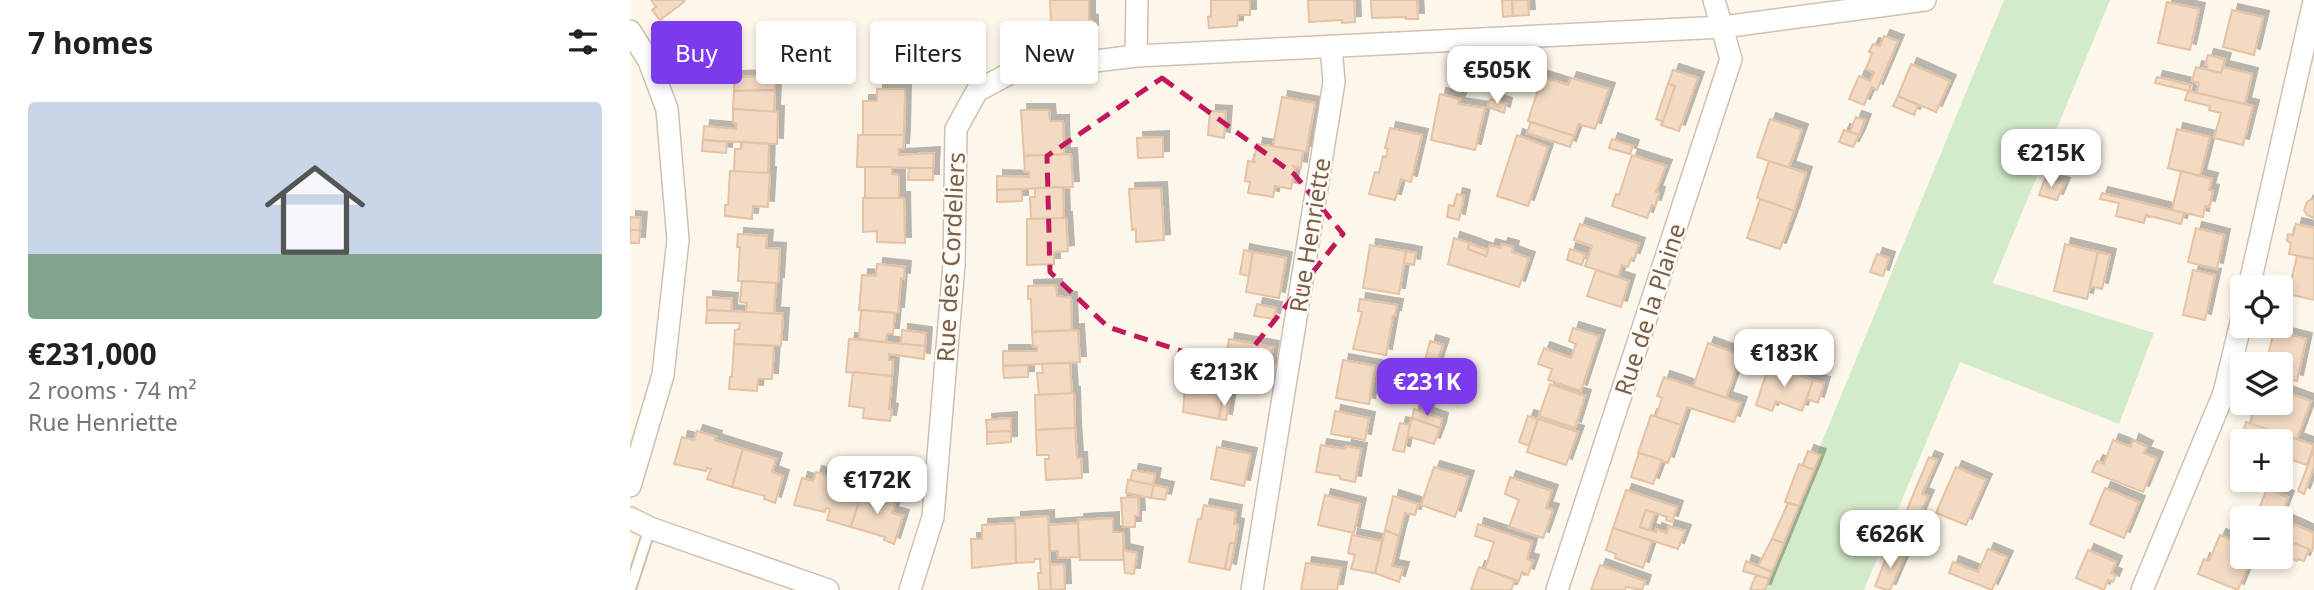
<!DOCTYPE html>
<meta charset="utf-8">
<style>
:root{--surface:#fff;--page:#f2f2f2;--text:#202124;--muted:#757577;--accent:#7c3aed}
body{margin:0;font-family:"Noto Sans",sans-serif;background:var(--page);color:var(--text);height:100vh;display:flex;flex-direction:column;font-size:26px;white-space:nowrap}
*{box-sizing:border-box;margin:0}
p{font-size:23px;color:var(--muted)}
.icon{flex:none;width:38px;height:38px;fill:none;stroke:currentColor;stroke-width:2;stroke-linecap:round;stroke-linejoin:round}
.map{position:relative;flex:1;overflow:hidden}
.drawer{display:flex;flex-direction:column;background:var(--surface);width:630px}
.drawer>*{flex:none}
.guide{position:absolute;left:21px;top:21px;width:665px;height:63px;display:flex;gap:14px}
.controls{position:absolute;left:1600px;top:275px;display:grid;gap:14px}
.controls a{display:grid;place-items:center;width:63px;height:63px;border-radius:7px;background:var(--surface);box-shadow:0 4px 10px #0003;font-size:35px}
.price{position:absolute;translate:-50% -60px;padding:0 16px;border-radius:14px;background:#fff;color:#222;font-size:23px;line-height:46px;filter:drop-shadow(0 2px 4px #0008)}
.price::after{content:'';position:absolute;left:50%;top:42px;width:21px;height:16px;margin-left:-10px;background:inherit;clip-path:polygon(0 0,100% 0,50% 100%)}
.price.selected{background:var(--accent);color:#fff}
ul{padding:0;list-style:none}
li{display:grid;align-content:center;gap:14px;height:371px;padding:0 28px}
li span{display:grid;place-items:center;height:217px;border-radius:7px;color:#555}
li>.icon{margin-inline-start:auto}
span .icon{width:126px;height:126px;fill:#fffc;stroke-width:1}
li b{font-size:30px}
h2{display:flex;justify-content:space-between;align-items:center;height:84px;padding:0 28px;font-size:30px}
.chip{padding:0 24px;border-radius:7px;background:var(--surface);box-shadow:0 4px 10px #0003;font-size:24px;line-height:63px}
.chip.selected{background:var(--accent);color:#fff}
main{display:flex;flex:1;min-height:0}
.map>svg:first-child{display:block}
.green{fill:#d4ebc9}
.building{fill:#f2dac3;stroke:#e5c2a3;stroke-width:2;filter:url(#shadow)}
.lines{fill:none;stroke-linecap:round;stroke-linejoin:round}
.service-casing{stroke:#d0c0b0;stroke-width:14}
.minor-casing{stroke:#d0c0b0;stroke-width:24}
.service{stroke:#fff;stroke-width:10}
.minor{stroke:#fff;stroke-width:21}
.marked{fill:none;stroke:#c2185b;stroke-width:5;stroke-dasharray:14 9;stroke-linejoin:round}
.labels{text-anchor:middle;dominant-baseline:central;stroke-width:5;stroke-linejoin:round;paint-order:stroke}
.street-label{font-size:24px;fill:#79604d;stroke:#fffbf2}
</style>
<main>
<section class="drawer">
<h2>7 homes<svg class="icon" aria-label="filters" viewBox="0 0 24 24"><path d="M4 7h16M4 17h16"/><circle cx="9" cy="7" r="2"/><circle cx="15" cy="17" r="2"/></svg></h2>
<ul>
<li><span style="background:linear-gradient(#c9d6e8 70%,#7fa58c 0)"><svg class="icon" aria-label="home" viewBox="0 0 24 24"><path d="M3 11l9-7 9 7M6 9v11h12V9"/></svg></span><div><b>€231,000</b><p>2 rooms · 74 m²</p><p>Rue Henriette</p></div></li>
</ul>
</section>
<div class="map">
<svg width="1684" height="590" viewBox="0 0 1684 590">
<defs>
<filter id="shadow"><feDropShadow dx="6" dy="-6" stdDeviation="0" flood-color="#0004"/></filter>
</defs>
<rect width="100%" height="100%" fill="#fdf7eb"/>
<!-- green -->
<path class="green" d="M 1374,0 L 1480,0 L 1362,285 L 1363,283 L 1524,333 L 1489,424 L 1330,362 L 1234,590 L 1131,590 Z"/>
<!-- building -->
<g class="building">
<path d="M 21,0 L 52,0 L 54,2 L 30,20 L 22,10 L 26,7 Z"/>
<path d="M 420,0 L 459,0 L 459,20 L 462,21 L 462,31 L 433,33 L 433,22 L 421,23 Z"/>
<path d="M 581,0 L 620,0 L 620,15 L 608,15 L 607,26 L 579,28 L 578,17 L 581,16 Z"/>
<path d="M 678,0 L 724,0 L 725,22 L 712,23 L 712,20 L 679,22 Z"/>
<path d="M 741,0 L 787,0 L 788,19 L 776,19 L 776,17 L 742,18 Z"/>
<path d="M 872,0 L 882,0 L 883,16 L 873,17 Z"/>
<path d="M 882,0 L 898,0 L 899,15 L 883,16 Z"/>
<path d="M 1537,2 L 1569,9 L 1560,50 L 1528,43 Z"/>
<path d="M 1602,10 L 1633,17 L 1624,55 L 1593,47 Z"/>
<path d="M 1254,36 L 1268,41 L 1247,90 L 1242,87 L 1234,105 L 1219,99 L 1229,76 L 1240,81 L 1244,73 L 1236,69 L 1242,53 L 1239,52 L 1243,44 L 1250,46 Z"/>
<path d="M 1578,55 L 1595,59 L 1591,73 L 1577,70 L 1577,65 L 1575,65 Z"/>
<path d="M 1281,64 L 1320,81 L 1306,112 L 1268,96 Z"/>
<path d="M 1566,67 L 1591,73 L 1593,67 L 1622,74 L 1615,104 L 1567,93 L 1569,83 L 1562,81 Z"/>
<path d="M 1043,70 L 1068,78 L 1049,131 L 1031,125 L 1045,86 L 1038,84 Z"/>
<path d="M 132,76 L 145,78 L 145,90 L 104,91 L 105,77 Z"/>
<path d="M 912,77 L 938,85 L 941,78 L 979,89 L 965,129 L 949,124 L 944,136 L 898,121 Z"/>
<path d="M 1527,77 L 1561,85 L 1559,91 L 1525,83 Z"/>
<path d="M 1038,84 L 1045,86 L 1033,122 L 1026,119 Z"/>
<path d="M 247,89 L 275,89 L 274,135 L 233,135 L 233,101 L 247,101 Z"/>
<path d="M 145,90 L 144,112 L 103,109 L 104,91 Z"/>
<path d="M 1558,91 L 1623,106 L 1613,145 L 1584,138 L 1591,113 L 1579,110 L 1580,106 L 1555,100 Z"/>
<path d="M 810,94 L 830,99 L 828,104 L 855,108 L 845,150 L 801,140 Z"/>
<path d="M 1268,96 L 1288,105 L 1284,115 L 1263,106 Z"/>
<path d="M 652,97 L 685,103 L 676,152 L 643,146 Z"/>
<path d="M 860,99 L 876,104 L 874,113 L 858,107 Z"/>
<path d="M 103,109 L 148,112 L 147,144 L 73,140 L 74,126 L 106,129 L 106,123 L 103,123 Z"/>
<path d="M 391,110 L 419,110 L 420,121 L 433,121 L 434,154 L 394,156 Z"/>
<path d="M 580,111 L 596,112 L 594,138 L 578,135 Z"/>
<path d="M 1226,117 L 1235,120 L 1229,135 L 1220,132 Z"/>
<path d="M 1140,119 L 1172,130 L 1159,168 L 1127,157 Z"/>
<path d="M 901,122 L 944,136 L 940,147 L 897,133 Z"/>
<path d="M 760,128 L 792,135 L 781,182 L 771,179 L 765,200 L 739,194 L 745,172 L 749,173 L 753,156 L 756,157 L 758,149 L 755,148 Z"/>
<path d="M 1547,129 L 1580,137 L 1570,176 L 1538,168 Z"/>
<path d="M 1214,130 L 1229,135 L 1223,147 L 1209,142 Z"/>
<path d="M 228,135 L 274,135 L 273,149 L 269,149 L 269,155 L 304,153 L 303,168 L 227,167 Z"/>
<path d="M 887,135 L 918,147 L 898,206 L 867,196 Z"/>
<path d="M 533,137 L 533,157 L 508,158 L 507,138 Z"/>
<path d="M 982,139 L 1003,146 L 1000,154 L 979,148 Z"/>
<path d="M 73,140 L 97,142 L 96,153 L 72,151 Z"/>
<path d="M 112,142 L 139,144 L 138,174 L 104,172 L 105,149 L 111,149 Z"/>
<path d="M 627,144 L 673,151 L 671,168 L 663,166 L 665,169 L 661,189 L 645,186 L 643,197 L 618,193 L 620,182 L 615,181 L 618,161 L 625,162 L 624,160 Z"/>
<path d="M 441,154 L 443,187 L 367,190 L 367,176 L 399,177 L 399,172 L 395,172 L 394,156 Z"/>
<path d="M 1002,155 L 1036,166 L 1026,192 L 1029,193 L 1025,206 L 1022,205 L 1017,218 L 982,206 L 986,194 L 989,195 Z"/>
<path d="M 1139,161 L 1176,173 L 1164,211 L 1127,198 Z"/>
<path d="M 235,167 L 262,167 L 262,174 L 269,175 L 269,198 L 235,198 Z"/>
<path d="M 279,168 L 303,168 L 303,180 L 278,180 Z"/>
<path d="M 100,171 L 140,173 L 138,207 L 123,206 L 122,219 L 95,216 L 95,205 L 98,205 Z"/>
<path d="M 1551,171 L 1582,179 L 1579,190 L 1583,191 L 1579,207 L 1575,206 L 1573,217 L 1542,210 Z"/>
<path d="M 1415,179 L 1434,184 L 1427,200 L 1409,195 Z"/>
<path d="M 433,187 L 434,218 L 401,219 L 400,197 L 405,197 L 405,188 Z"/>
<path d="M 531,188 L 534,240 L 506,242 L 506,229 L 502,230 L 499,189 Z"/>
<path d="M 392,189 L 392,201 L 367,202 L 367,190 Z"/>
<path d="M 1472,193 L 1554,213 L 1551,224 L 1516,215 L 1514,223 L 1486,216 L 1489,203 L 1470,199 Z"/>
<path d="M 827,194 L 834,196 L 829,220 L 817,217 L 819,205 L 824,206 Z"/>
<path d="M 233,198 L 274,198 L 275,243 L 247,242 L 247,231 L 233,232 Z"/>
<path d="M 1130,199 L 1164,211 L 1150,249 L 1117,238 Z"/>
<path d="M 1681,199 L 1684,200 L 1684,218 L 1677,215 L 1674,210 L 1677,202 Z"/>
<path d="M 0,217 L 11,218 L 10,230 L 0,230 Z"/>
<path d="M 436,218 L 438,251 L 424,252 L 424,264 L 397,265 L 397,219 Z"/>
<path d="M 950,224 L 1009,244 L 1004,259 L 1001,258 L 998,267 L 992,265 L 988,277 L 955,266 L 962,246 L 944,240 Z"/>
<path d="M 1666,224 L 1684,228 L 1684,259 L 1659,254 L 1661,243 L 1657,241 L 1658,234 L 1663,235 Z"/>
<path d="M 1566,228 L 1594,235 L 1587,269 L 1558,262 Z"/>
<path d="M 0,230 L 10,230 L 9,243 L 0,243 Z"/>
<path d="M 108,234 L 137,236 L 136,248 L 150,249 L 148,283 L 108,281 L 110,247 L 107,247 Z"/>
<path d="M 824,238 L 839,243 L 838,249 L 856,256 L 860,245 L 871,248 L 872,244 L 883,247 L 882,252 L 899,258 L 889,287 L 818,264 Z"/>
<path d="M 839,243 L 858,250 L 856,256 L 838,249 Z"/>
<path d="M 1435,244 L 1468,252 L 1457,299 L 1424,291 Z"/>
<path d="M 740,245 L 776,251 L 769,294 L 733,288 Z"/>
<path d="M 940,249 L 955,254 L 952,265 L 937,260 Z"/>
<path d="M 614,250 L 623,252 L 619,276 L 610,274 Z"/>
<path d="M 776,251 L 786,253 L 784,265 L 774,263 Z"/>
<path d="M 623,252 L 656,258 L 649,298 L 616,292 Z"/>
<path d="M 1468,252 L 1480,255 L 1472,289 L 1460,286 Z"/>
<path d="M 1247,254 L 1259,258 L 1253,276 L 1240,272 Z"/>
<path d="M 1667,256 L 1684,259 L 1684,300 L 1658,294 Z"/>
<path d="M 247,264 L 275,267 L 274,279 L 271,278 L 268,313 L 229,310 L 232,275 L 246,276 Z"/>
<path d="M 966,270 L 999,281 L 991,307 L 957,296 Z"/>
<path d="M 1563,270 L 1585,275 L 1575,320 L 1553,315 Z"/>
<path d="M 112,281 L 146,283 L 144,314 L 116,312 L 117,303 L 110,302 Z"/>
<path d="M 426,285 L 427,296 L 441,298 L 442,330 L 402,332 L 401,299 L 398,299 L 398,286 Z"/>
<path d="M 77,297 L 102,299 L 101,311 L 77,310 Z"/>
<path d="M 730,299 L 767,305 L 765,316 L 763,316 L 756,355 L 723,349 L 732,312 L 728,311 Z"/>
<path d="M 627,304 L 646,308 L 644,319 L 624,316 Z"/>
<path d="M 77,310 L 153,314 L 151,346 L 104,344 L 105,330 L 109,329 L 110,323 L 76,323 Z"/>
<path d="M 231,310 L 265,313 L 263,334 L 257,334 L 256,342 L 229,339 Z"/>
<path d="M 943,328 L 969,336 L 951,391 L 918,380 L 922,369 L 908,364 L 914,348 L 941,358 L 946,344 L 939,341 Z"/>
<path d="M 272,330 L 296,333 L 295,346 L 271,344 Z"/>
<path d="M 448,330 L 450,362 L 373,366 L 373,351 L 407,351 L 407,347 L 403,346 L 402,332 Z"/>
<path d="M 1644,331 L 1676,339 L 1667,381 L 1650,377 L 1650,364 L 1636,364 Z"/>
<path d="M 219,339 L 295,346 L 294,359 L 259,354 L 259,360 L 263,360 L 262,376 L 216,372 Z"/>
<path d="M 599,339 L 643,347 L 636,387 L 609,382 L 612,370 L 595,367 Z"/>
<path d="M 800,341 L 813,345 L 807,363 L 795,360 Z"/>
<path d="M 1078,343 L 1111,355 L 1096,398 L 1063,387 Z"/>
<path d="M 104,344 L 144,346 L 142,379 L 128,379 L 127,391 L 99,389 L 100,377 L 102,377 Z"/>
<path d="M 713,360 L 746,366 L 739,404 L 706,398 Z"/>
<path d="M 1140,362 L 1154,367 L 1153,369 L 1183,380 L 1172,411 L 1146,401 L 1142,411 L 1126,405 Z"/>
<path d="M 440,363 L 442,394 L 409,395 L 407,373 L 413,373 L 412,364 Z"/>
<path d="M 640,364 L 648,365 L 645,384 L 637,383 Z"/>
<path d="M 398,365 L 398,377 L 374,378 L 373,366 Z"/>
<path d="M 223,372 L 262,376 L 259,409 L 262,410 L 260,421 L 233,418 L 234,408 L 219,406 Z"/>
<path d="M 563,374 L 602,381 L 600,397 L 593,395 L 589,419 L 553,412 L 555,388 L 560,389 Z"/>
<path d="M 1034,377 L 1111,403 L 1104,422 L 1057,407 L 1051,425 L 1026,417 L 1032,398 L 1027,396 Z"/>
<path d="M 1183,380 L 1194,383 L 1188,403 L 1177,399 Z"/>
<path d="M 920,384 L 955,396 L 945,428 L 909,416 Z"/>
<path d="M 1650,390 L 1681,401 L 1667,439 L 1620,424 L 1628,402 L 1650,402 Z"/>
<path d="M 444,393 L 445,428 L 406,430 L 405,395 Z"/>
<path d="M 593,395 L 600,397 L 596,420 L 589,419 Z"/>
<path d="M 784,409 L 812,419 L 810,428 L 782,418 Z"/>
<path d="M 705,411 L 739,418 L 735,440 L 701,434 Z"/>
<path d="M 1021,415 L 1051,425 L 1038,463 L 1008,453 Z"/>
<path d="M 898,416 L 908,419 L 899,446 L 889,442 Z"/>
<path d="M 381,418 L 381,431 L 357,432 L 356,420 Z"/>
<path d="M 782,418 L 810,428 L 804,444 L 777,436 Z"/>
<path d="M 908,419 L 948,432 L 936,465 L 897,452 Z"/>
<path d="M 1616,422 L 1684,445 L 1677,465 L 1653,457 L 1653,455 L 1650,454 L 1650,441 L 1612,441 L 1612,448 L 1608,447 Z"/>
<path d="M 770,423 L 780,425 L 774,452 L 763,450 Z"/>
<path d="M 445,428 L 447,458 L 451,458 L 452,478 L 416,480 L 415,459 L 419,459 L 419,455 L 407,455 L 406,430 Z"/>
<path d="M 67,431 L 86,437 L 85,440 L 113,449 L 102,487 L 77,479 L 81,469 L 77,468 L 76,471 L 44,464 L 52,437 L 64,440 Z"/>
<path d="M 381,431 L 381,442 L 357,444 L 357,432 Z"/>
<path d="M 1483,440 L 1501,447 L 1503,440 L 1517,447 L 1514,453 L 1527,458 L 1513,492 L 1462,472 L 1467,461 L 1474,464 Z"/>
<path d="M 691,445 L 715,449 L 716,446 L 731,449 L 725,482 L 710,479 L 710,476 L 686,472 Z"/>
<path d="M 587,447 L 621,454 L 614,486 L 581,479 Z"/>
<path d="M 113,449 L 146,459 L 142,472 L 153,476 L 145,503 L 134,499 L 135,496 L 102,487 Z"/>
<path d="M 1684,449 L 1684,467 L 1674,494 L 1668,491 Z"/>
<path d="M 1178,451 L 1190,455 L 1184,470 L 1173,466 Z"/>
<path d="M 1009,453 L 1032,460 L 1023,484 L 1001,477 Z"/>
<path d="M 1299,457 L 1307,460 L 1292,494 L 1298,496 L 1289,517 L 1276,512 Z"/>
<path d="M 1169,464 L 1184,470 L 1169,506 L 1155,502 Z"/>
<path d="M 804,467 L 838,477 L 825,517 L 791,505 Z"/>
<path d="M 1326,467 L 1356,480 L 1336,525 L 1306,513 Z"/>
<path d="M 503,470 L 525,474 L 523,485 L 500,481 Z"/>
<path d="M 186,472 L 206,478 L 205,481 L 233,489 L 221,527 L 197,520 L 200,509 L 196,508 L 195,512 L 164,505 L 172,478 L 183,481 Z"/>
<path d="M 880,477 L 922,491 L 916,508 L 923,510 L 913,538 L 879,527 L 889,500 L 875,494 Z"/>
<path d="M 498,480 L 524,485 L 521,498 L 496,493 Z"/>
<path d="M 524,485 L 538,488 L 535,500 L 521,498 Z"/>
<path d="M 1475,488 L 1509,502 L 1494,538 L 1460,524 Z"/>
<path d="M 233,489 L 266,499 L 262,513 L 273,516 L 264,544 L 254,540 L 255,537 L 221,527 Z"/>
<path d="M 1637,489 L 1658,497 L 1650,518 L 1625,518 Z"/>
<path d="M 996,490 L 1047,507 L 1042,522 L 1036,520 L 1037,517 L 1016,510 L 1010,527 L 1026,532 L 1026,529 L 1037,533 L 1039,526 L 1055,531 L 1048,549 L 983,528 Z"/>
<path d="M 695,495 L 730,504 L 724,533 L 688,525 Z"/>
<path d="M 763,496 L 788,504 L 785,515 L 775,513 L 769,536 L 755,530 Z"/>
<path d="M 508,497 L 509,516 L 505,516 L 505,527 L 493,527 L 491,498 Z"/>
<path d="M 1158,503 L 1169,506 L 1154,543 L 1142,539 Z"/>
<path d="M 574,505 L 606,511 L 604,524 L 608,525 L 605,543 L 600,543 L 595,569 L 559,562 L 568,519 L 571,519 Z"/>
<path d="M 1016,510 L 1025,513 L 1019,530 L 1010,527 Z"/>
<path d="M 418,516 L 421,590 L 409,590 L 408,573 L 411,573 L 410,559 L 404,559 L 404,562 L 386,563 L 385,518 Z"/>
<path d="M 483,518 L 483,532 L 493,532 L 494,560 L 450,560 L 448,520 Z"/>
<path d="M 1650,518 L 1684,533 L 1682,551 L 1650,537 Z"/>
<path d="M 385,523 L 386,563 L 342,568 L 341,539 L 352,539 L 352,525 Z"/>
<path d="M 448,523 L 449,557 L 428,558 L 428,551 L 420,551 L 419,525 Z"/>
<path d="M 848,524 L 902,542 L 897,559 L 903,561 L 898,575 L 892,572 L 889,581 L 855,569 L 864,542 L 845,536 Z"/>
<path d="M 983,528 L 1022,541 L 1013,568 L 985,558 L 986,554 L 976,550 Z"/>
<path d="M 755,530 L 769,536 L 762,566 L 773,568 L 769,582 L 745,573 Z"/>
<path d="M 1268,531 L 1277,534 L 1270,552 L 1260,548 Z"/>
<path d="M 722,535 L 752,541 L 745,573 L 721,569 L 725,555 L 718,553 Z"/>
<path d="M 1590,535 L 1612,544 L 1612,556 L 1622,556 L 1608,590 L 1568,574 L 1574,559 L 1579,561 Z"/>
<path d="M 1142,539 L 1154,543 L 1142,572 L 1128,566 Z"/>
<path d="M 1653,539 L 1679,549 L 1674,561 L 1668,559 L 1667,561 L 1650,553 Z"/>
<path d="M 600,543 L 605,543 L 600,570 L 595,569 Z"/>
<path d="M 1260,548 L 1275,555 L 1260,590 L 1256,590 L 1245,586 Z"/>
<path d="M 1358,549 L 1377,557 L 1362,590 L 1319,573 L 1323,562 L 1348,572 Z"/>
<path d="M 493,550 L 507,553 L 504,574 L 495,573 Z"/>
<path d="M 1458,550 L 1486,562 L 1481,573 L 1486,575 L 1483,582 L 1478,580 L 1474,590 L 1446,578 Z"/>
<path d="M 1116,561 L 1142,572 L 1139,579 L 1113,571 Z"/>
<path d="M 676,563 L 711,568 L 707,590 L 671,590 Z"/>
<path d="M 434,564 L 435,589 L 421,590 L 420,565 Z"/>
<path d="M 970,565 L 1015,581 L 1012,590 L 996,587 L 995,590 L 961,590 Z"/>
<path d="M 849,567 L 885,580 L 881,590 L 841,590 Z"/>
<path d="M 1126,575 L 1139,579 L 1135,590 L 1120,590 Z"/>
</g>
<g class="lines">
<!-- service casing -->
<g class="service-casing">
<path id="service" d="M 0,589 L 20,528"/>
</g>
<!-- minor casing -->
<g class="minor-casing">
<g id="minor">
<path d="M 0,31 L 19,61 L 37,109 L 48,240 L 33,375 L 0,486"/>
<path d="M 506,56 L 507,0"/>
<path d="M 1619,287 L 1684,1"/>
<path d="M 0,518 L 20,528 L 198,590"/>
<path d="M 280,590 L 303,517 L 324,264 L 326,129 L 347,91 L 384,71 L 506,56 L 1093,27 L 1295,0"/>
<path d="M 622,590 L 704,82 L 701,46"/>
<path d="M 927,590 L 1101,59 L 1084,0"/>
<path d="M 1512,590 L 1594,393 L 1612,318"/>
</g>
</g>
<!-- service -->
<use href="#service" class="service"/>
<!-- minor -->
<use href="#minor" class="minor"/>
</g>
<!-- marked area -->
<path class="marked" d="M 532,78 L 664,174 L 713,234 L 606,369 L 478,327 L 420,272 L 417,156 Z"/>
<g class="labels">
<!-- street labels -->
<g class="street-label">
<text transform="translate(679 235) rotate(-81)">Rue Henriette</text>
<text transform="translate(320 257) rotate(-87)">Rue des Cordeliers</text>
<text transform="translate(1019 309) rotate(-72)">Rue de la Plaine</text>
</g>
</g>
</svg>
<div class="controls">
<a><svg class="icon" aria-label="locate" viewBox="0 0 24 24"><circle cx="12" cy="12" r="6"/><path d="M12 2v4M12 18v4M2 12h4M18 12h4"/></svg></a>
<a><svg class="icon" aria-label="layers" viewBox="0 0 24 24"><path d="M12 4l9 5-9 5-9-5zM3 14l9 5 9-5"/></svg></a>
<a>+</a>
<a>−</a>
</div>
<b class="price" style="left:867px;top:106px">€505K</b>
<b class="price" style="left:1421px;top:189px">€215K</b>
<b class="price" style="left:1154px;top:389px">€183K</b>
<b class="price" style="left:594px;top:408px">€213K</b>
<b class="price selected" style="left:797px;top:418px">€231K</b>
<b class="price" style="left:247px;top:516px">€172K</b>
<b class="price" style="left:1260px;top:570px">€626K</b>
<div class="guide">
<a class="chip selected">Buy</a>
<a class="chip">Rent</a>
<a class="chip">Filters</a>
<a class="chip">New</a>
</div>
</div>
</main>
